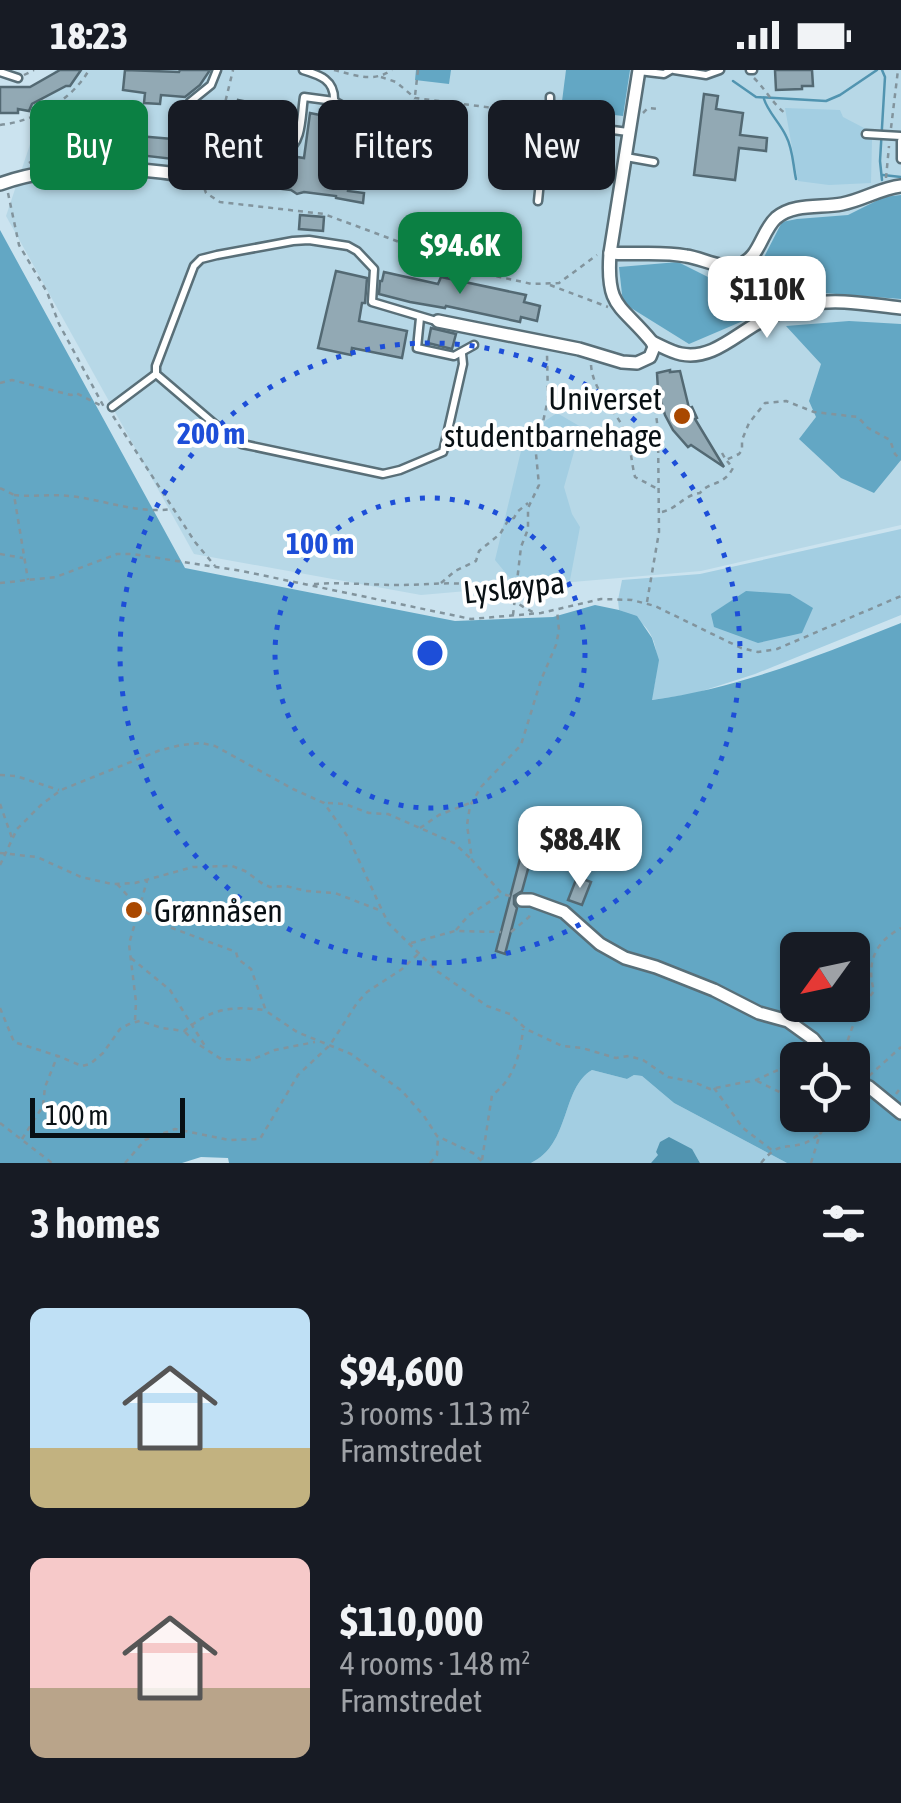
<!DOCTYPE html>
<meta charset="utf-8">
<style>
:root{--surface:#171b24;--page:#242831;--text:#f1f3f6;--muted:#9ea1a6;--accent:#0b8043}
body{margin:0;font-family:"Asap Condensed",sans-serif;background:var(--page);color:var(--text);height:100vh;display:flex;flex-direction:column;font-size:38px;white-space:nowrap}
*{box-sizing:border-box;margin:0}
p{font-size:32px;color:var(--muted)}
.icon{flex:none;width:55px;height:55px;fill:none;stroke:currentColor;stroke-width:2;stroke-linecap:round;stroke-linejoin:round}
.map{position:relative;height:1093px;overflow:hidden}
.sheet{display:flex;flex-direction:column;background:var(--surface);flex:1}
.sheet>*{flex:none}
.guide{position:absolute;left:30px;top:30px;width:842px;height:90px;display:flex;gap:20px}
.needle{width:65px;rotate:237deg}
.tools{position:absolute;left:780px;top:862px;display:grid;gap:20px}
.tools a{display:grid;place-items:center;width:90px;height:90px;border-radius:15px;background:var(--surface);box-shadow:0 2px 8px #0004;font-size:50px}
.scale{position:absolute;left:30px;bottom:25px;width:155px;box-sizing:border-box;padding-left:10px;border:5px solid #081014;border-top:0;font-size:28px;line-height:35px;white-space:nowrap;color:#081014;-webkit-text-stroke:8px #fff;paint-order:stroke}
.price{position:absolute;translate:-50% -85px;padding:0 22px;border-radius:20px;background:#fff;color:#222;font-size:32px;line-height:65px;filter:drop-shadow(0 2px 5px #0008)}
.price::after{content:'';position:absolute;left:50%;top:60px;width:30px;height:22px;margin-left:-15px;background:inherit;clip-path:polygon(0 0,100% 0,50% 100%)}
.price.active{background:var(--accent);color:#fff}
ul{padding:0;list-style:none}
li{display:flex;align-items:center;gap:30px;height:250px;padding:0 30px}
li span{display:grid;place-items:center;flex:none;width:280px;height:200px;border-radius:15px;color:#555}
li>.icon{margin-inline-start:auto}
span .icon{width:120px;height:120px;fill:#fffc;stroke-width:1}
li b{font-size:42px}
h2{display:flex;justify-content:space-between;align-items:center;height:120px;padding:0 30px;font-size:42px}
.tag{padding:0 35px;border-radius:15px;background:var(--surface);box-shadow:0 2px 8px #0004;font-size:35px;line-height:90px}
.tag.active{background:var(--accent);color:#fff}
.status{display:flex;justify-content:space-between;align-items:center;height:70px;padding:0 50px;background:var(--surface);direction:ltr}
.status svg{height:28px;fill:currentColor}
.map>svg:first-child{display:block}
.built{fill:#b7d8e7}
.green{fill:#a3cee2}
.forest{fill:#63a7c4;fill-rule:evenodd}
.water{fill:#5194b0}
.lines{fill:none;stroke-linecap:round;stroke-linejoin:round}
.stream{stroke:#5194b0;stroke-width:2.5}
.building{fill:#92a9b4;stroke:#536973;stroke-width:2.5}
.lane-casing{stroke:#596f78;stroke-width:11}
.street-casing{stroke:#596f78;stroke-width:16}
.path{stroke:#82949d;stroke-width:2.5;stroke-dasharray:5 5;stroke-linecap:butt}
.lane{stroke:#fff;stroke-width:6}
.street{stroke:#fff;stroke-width:11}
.ring{fill:none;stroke:#1d4ed8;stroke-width:5;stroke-dasharray:5 10}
.poi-dot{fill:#a94800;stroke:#fff;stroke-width:4}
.labels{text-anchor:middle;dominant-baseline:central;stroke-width:8;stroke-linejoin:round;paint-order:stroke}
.poi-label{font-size:32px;fill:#081014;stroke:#fff;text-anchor:end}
.street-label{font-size:32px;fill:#081014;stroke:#fff}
.centre{fill:#1d4ed8;stroke:#fff;stroke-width:5}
.ring-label{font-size:30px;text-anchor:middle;font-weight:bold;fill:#1d4ed8;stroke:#fff;stroke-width:8;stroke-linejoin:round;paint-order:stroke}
</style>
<div class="status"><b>18:23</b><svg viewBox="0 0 49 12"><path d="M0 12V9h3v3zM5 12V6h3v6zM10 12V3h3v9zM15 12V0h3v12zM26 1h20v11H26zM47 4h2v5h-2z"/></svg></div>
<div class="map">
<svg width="901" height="1093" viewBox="0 0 901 1093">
<rect width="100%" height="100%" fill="#cbe3ef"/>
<!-- built -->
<path class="built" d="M 55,0 L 901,0 L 901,455 L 701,501 L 421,525 L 194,484 L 6,146 Z"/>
<!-- green -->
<g class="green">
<path d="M 785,38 L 840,40 L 843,47 L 866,59 L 866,64 L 872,70 L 871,113 L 829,115 L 798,111 Z"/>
<path d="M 557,343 L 581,357 L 564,417 L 572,444 L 580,457 L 570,510 L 514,513 L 495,490 L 521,381 L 545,351 Z"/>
<path d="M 901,459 L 901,545 L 755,604 L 693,624 L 651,630 C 661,591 663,556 619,540 L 618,530 L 622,510 L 700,504 Z"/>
<path d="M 592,1000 L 627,1009 L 634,1005 L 642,1006 L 674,1033 L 787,1093 L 700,1093 C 690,1073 681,1076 660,1075 L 656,1082 L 659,1084 L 655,1091 L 651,1093 L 531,1093 C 571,1074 561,1018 592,1000 Z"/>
</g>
<!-- forest -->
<g class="forest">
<path d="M 416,0 L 451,0 L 449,14 L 415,10 Z"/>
<path d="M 566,0 L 630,0 L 623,46 L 561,39 Z"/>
<path d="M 901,125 L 901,229 L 811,222 L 689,274 L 623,233 L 619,197 L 678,192 L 712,209 L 740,206 L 762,191 L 782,152 L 797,149 L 848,145 L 884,127 Z"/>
<path d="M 0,160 L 185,498 L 455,551 L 553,547 L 595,535 L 619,540 L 637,546 L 652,568 L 659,590 L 652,630 C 743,617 817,586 901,553 L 901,1093 L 787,1093 L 674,1033 L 642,1006 L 634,1005 L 627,1009 L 592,1000 C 561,1018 571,1074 531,1093 L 229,1093 L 228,1088 L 201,1087 L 182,1093 L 0,1093 ZM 798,880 L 852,880 L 852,935 L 798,935 ZM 798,990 L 852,990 L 852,1045 L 798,1045 Z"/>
<path d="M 849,251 L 901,254 L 901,390 L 874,423 L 841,408 L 799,369 L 816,347 L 809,331 L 821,294 L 786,256 Z"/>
<path d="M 746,521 L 790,524 L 813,538 L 802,563 L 758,573 L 714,557 L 711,544 Z"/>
</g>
<!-- water -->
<path class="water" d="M 669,1067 L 692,1079 L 700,1093 L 651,1093 L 658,1085 L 656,1082 L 660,1072 Z"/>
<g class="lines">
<!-- stream -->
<g class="stream">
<path d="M 733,11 L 756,27 L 826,31 L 840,25 L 877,0"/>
<path d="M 764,29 C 768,42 780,53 786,66 C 793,79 793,95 796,109"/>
<path d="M 883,105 L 901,107"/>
<path d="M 882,110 L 880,91 L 885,7 L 882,0"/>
</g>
</g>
<!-- building -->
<g class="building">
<path d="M 60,0 L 81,0 L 70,16 L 66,16 L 32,34 L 29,41 L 18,39 L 18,43 L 0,43 L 0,17 L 30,17 Z"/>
<path d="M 125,0 L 179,2 L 180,0 L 210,0 L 200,15 L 185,27 L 161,25 L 160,34 L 144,33 L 145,23 L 123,20 Z"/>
<path d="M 775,0 L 812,0 L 813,16 L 802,16 L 802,19 L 776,20 Z"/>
<path d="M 704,24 L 718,26 L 716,39 L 743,43 L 740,65 L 767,68 L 766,81 L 739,78 L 735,110 L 694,105 Z"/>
<path d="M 238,30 L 248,32 L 247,36 L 257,37 L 250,91 L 267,93 L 288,94 L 290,86 L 304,88 L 310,43 L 320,45 L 320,40 L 330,42 L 330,46 L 333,46 L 327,96 L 351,99 L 348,121 L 364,123 L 363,133 L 336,128 L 336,126 L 304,122 L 297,124 L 291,120 L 224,112 L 233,34 L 237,35 Z"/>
<path d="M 113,48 L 125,49 L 138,66 L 173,69 L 189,56 L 201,57 L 203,62 L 201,64 L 202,71 L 200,74 L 202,76 L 199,78 L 201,81 L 199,83 L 203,88 L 190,87 L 189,94 L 186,95 L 174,94 L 174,89 L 122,83 L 120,89 L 101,89 L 111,81 L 107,76 L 110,74 L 108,71 L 110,69 L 109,62 L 112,55 L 110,52 Z"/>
<path d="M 300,145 L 324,147 L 323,161 L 299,159 Z"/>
<path d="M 336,201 L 367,208 L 365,233 L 362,233 L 359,251 L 407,261 L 402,288 L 352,278 L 351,285 L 318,278 Z"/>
<path d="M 384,202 L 438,214 L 441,207 L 526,225 L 524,232 L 540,236 L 537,251 L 521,247 L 520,252 L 446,236 L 445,238 L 410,232 L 379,224 L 380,211 L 382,211 Z"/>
<path d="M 431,258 L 456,264 L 452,279 L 428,273 Z"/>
<path d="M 670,300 L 670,302 L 680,301 L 689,338 L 692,337 L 697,348 L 695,349 L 724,397 L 691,375 L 688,377 L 673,360 L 665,345 L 658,320 L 657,303 Z"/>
<path d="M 521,785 L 531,788 L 522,821 L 514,826 L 514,834 L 517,838 L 505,884 L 496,881 Z"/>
<path d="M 577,807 L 591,812 L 582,835 L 568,830 Z"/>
</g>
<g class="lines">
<!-- lane casing -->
<g class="lane-casing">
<g id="lane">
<path d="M 303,0 C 320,5 335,10 334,31"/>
<path d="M 674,0 L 706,5 L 720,0"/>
<path d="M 750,0 L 753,0"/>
<path d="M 639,1 L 664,4 L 671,0"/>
<path d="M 0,2 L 18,8"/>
<path d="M 550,27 L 550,45 L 553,49 L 566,54 L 628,62"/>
<path d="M 190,32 L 211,15 L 217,0"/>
<path d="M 866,64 L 901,66"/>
<path d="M 298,65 L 290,64 L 282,68 L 281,76 L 286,81 C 303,73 301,45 304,27 L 334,31 L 345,37 L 340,85"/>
<path d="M 901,71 L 901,89"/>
<path d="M 626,87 L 654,92"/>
<path d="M 538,131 L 545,62 L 553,49"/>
<path d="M 420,248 L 417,278 L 454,286 L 474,275"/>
<path d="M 436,251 L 372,232 L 374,199 L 357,181 L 348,176 L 309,170 L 293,171 L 217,185 L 201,189 L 194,196 L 156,296 L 156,304 L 232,369 L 242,374 L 383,404 L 400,400 L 443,382 L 463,294 L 462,284"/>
<path d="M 112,337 L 156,304"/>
</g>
</g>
<!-- street casing -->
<g class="street-casing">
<g id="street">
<path d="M 0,114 C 60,93 128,96 189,106"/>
<path d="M 610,183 C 635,185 661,181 686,186 C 702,188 722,200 739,195 C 760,188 761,162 776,148 C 794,133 821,138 842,134 C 863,130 881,118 901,116"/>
<path d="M 438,251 L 579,279 L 622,292 L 637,293 L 650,287 L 654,277 L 652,272 C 621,234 606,239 610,183 L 639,0"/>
<path d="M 652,272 C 661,276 671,282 681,284 C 711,290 734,266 758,253 C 773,244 791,238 809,234 C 839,228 871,235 901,238"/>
<path d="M 522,830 L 531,830 L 564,842 L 600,874 L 625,888 L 656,897 L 714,920 L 759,943 L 788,951 L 813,969 L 830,990"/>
<path d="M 852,1009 L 869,1017 L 901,1043"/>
</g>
</g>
<!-- path -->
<g class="path">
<path d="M 334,0 C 355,5 373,13 392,0"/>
<path d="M 418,0 L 406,103 L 422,122"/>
<path d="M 24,5 L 34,0"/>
<path d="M 381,7 L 396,12 L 415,28 L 541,44"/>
<path d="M 754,8 C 766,20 773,34 786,44"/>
<path d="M 643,43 L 648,38 L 660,39"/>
<path d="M 0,55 C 35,51 71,31 89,0"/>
<path d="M 891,58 L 898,0"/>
<path d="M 29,93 C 56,76 50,68 41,42"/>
<path d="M 201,106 L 211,91 L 233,0"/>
<path d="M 886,108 L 889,76"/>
<path d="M 201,109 L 206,123 L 220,132 L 324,144 L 402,173 L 459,198 L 532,214 L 559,213 L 597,185"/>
<path d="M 8,123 L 19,175 L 47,222 L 59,254 L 104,337"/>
<path d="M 550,215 L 608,237"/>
<path d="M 591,295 C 593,321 613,337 624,359 C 631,375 631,391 635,407 L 656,418"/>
<path d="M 0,313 L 12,310 L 71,325 L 76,323 L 102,336"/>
<path d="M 113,346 L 195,472 L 215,496"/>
<path d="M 722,383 L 726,390 L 739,384 L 742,380 L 742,370 L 749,353 L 765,333 L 786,331 L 814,342 L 858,347 L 868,358 L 890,370 L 895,384 L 901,390"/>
<path d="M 0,418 L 14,425 L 28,510"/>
<path d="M 14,425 C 33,427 51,424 70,426 C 105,430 137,444 172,439"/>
<path d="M 662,442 C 678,438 684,425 700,423 C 709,411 723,417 733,398 L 727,391"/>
<path d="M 0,484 L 23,488"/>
<path d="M 0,513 L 56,507 L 117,484 L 132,484 L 242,501 L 471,549 L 541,543 L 601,529 L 632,530 L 655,536 L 741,578 L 758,582 L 777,579 L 901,526"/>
<path d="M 441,513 L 455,501 L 476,491 L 479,481 L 500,464 L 509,449 L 514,448 L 517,442 L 528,433"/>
<path d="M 314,514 C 342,512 371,515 399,515 C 430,515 463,509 493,520 C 505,524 520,536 533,542"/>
<path d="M 647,532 L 659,462 L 658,360 L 654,329 L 656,320"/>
<path d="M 513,545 L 521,477 L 528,459 L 528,438 L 539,415 L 536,384 L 548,329 L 547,284"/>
<path d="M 0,705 L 16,706 L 59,720"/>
<path d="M 328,733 L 345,734 L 369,743 L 388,744 L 454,773 L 471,789"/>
<path d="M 0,734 L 12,768"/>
<path d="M 420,758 L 439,745 L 470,733"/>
<path d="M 0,783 L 37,787 L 81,807 L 112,814 L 135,813 L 193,797 L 232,796 L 245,801 L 263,814 L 270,817 L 286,816 L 306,821 L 335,823 L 379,840"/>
<path d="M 0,795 L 17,759 L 42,734 L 61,720 L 158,681 L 181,675 L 201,673 L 215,676 L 293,719 L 324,733 L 348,767 L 388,853 L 437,901 L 487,936 L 510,944 L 526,959 L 562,976 L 582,978 L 616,988 L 629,986 L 643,990 L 668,1007 L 694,1012 L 710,1019 L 756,1010 L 778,1000 L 798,1004"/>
<path d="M 117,814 L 139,838 L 172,858 L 236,882 L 238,889 L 251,899 L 266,941 L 297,962 L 351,984 L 402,1021 L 424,1046 L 437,1066 L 473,1083 L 484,1093"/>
<path d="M 510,826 L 502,824 L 472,790 L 467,755 L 470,736 L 481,717 L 521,675 L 541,610 L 556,575 L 559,560 L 557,540"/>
<path d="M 456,860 L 469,845 L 500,825"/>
<path d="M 511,862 L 529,847 L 531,842"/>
<path d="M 411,873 L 455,861 L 501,862"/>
<path d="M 131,888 L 170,920 L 205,976"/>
<path d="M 0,938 L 14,972 L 58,986 L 82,996 L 90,994 L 103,983 L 120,959 L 131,953 L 140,951 L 162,958 L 184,961 C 212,938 230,936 265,940"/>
<path d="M 135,950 L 136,932 L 129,874 L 147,811"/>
<path d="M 185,962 L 195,972 L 221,989 L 251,990 L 275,980 L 315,972"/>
<path d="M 798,990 L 809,982"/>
<path d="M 844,990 C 847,963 858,942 874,921 C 866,893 875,872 901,858"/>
<path d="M 780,999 L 798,990"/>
<path d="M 869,1006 L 901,977"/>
<path d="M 757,1011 L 798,1031"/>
<path d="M 714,1018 L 743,1058 L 773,1081"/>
<path d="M 896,1024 L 901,1017"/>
<path d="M 0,1053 L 52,1093"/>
<path d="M 22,1069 L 43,1036 L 45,1017 L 57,987"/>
<path d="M 482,1090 L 492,1025 C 513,1011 521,983 523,959"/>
<path d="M 125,1093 L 145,1070 L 175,1059 L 229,1070 L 260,1069 L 298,1005 L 330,975 L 357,933 L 367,922 L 402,899 L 418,884"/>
<path d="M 430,1093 L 437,1085 L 438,1068"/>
<path d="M 761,1093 C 779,1071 783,1080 805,1073 C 810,1071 815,1067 820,1064"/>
<path d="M 811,1093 L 820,1064 L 833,1045"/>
</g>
<!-- lane -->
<use href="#lane" class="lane"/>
<!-- street -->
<use href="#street" class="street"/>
</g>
<!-- distance rings -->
<g class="ring">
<circle cx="430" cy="583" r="155"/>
<circle cx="430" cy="583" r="310"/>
</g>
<!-- markers -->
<g class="poi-dot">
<circle cx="682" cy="346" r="10"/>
<circle cx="134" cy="840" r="10"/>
</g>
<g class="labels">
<!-- poi labels -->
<g class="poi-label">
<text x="662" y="328">Universet<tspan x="662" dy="37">studentbarnehage</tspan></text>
<text x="154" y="840" text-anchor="start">Grønnåsen</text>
</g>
<!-- street labels -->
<g class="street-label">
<text transform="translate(514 517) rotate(-6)">Lysløypa</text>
</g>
</g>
<circle cx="430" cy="583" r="15" class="centre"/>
<g class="ring-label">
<text x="211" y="374">200 m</text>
<text x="320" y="484">100 m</text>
</g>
</svg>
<div class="tools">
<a><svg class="needle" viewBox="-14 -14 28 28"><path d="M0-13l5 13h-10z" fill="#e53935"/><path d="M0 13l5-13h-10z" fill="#9ea1a6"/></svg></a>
<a><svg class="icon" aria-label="locate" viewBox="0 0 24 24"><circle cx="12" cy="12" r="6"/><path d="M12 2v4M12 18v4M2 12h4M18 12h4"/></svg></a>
</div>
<div class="scale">100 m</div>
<b class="price active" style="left:460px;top:227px">$94.6K</b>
<b class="price" style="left:767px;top:271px">$110K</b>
<b class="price" style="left:580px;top:821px">$88.4K</b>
<div class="guide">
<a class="tag active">Buy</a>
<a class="tag">Rent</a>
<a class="tag">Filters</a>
<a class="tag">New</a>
</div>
</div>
<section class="sheet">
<h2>3 homes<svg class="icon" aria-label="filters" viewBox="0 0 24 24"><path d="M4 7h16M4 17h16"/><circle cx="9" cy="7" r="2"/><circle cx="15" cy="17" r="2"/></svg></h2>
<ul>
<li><span style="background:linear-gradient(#bfe0f5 70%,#c2b280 0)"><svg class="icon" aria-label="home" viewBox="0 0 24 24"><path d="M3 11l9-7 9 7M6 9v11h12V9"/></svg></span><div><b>$94,600</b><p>3 rooms · 113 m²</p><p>Framstredet</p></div></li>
<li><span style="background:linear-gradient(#f6c9c9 65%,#b9a48a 0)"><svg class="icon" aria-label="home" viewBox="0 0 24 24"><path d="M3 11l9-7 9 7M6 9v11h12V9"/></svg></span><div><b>$110,000</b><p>4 rooms · 148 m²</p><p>Framstredet</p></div></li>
</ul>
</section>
